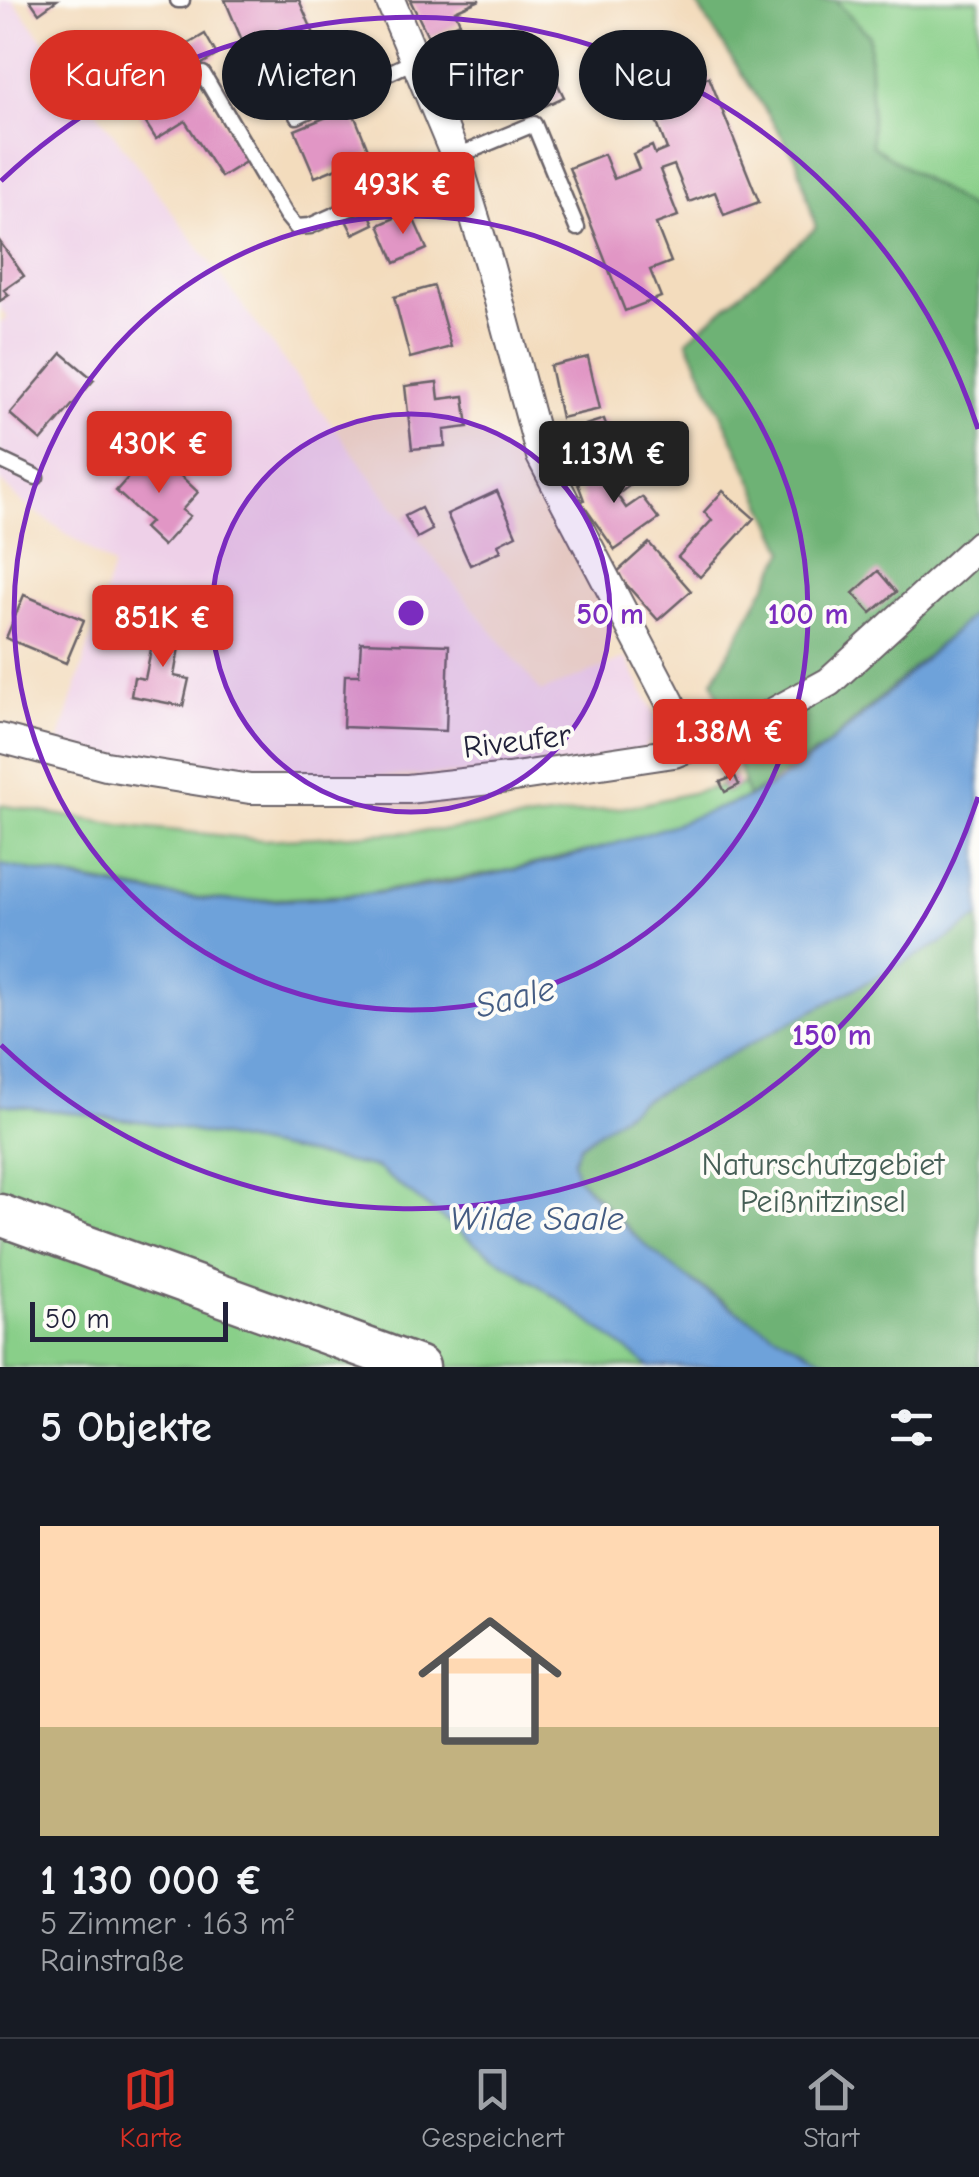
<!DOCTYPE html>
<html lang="de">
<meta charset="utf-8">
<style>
:root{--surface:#171b24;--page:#242831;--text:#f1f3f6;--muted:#9ea1a6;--line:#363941;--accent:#d93025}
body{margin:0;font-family:"Comic Neue",sans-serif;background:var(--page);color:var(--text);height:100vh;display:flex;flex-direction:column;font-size:38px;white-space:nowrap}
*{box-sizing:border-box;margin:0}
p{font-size:32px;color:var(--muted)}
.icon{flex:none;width:55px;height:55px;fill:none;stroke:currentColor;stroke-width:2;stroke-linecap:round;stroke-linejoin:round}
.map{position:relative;height:1367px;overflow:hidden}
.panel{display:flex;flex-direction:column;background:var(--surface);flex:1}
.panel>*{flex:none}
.guide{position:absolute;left:30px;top:30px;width:920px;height:90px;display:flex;gap:20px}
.scale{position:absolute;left:30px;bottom:25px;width:198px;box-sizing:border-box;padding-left:10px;border:5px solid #22223b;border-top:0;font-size:28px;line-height:35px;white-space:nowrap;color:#22223b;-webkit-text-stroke:8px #fdfcf7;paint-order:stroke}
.price{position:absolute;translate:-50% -85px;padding:0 22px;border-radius:10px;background:var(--accent);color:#fff;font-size:32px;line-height:65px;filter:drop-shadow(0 2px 5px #0008)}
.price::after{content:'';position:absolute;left:50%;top:60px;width:30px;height:22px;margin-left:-15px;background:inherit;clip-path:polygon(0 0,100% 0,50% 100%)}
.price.on{background:#222;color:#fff}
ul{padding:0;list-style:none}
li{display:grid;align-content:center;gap:20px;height:530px;padding:0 40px}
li+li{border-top:2px solid var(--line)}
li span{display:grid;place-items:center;height:310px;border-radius:0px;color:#555}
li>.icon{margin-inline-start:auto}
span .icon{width:180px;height:180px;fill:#fffc;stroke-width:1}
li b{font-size:42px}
h2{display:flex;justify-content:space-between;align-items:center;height:120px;padding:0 40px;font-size:42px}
.chip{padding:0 35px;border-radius:45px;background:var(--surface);box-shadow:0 2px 8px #0004;font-size:35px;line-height:90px}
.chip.on{background:var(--accent);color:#fff}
.menu{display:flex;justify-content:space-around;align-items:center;height:140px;border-top:2px solid var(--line);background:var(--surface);font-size:28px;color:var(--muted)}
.menu a{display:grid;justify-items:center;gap:5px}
.menu .on{color:var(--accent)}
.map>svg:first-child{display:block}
.built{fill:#eed0e8;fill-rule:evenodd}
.green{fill:#89cf89;stroke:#567862;stroke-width:2.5}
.forest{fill:#6eb275;stroke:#486a58;stroke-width:2.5}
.water{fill:#6ea2da;stroke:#48628a;stroke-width:2.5}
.building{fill:#e196c5}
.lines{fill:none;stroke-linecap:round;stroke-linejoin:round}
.lane-casing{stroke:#6b6368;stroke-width:19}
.street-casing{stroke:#6b6368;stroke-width:32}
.secondary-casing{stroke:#6b6368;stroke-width:45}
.lane{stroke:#fff;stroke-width:14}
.street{stroke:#fff;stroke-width:28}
.secondary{stroke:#fff;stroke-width:40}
.ring{fill:none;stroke:#7b2cbf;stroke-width:5}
.labels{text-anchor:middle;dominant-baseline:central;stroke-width:8;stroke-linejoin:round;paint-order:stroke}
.street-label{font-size:32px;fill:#22223b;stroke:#fdfcf7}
.park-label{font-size:32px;fill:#465f56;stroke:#fdfcf7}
.water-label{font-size:35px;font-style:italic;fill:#445c83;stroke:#fdfcf7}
.centre{fill:#7b2cbf;stroke:#fdfcf7;stroke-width:5}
.ring-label{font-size:30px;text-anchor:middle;font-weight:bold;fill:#7b2cbf;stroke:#fdfcf7;stroke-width:8;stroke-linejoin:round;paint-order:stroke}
</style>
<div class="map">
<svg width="979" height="1367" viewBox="0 0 979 1367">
<rect width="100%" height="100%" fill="#fdfcf7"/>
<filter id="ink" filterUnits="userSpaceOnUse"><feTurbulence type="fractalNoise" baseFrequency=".01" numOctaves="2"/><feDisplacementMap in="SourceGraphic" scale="20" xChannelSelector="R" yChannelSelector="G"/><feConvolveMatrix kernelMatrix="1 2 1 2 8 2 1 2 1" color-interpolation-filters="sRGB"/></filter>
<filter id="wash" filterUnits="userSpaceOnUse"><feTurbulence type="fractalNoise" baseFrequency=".0048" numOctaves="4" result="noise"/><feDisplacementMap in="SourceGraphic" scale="40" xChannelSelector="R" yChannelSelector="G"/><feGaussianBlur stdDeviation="2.25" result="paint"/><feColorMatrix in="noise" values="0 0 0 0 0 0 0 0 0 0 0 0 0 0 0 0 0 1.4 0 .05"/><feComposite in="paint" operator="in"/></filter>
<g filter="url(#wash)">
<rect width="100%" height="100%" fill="#f3dcbd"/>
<!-- built -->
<path class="built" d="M 0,0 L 13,0 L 417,538 L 541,692 L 626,658 L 661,727 L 643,750 L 568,771 L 212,781 L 59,743 L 113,566 L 23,503 L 0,481 L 0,323 L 7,318 L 0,308 L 0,301 L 8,296 L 4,290 L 24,276 L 0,242 ZM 153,450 L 198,492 L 182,510 L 189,517 L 163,545 L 144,528 L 150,522 L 116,491 ZM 156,625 L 182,630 L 174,676 L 188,679 L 183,706 L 132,696 L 145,679 ZM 361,642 L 449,645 L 446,731 L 343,727 L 345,675 L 359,675 Z"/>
<!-- green -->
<g class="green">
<path d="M 835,0 L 979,0 L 979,214 L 872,146 L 869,35 Z"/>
<path d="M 744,783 L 748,797 L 633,840 L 504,871 L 364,894 L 239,901 L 170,895 L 0,865 L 0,805 L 120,825 L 264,840 L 447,830 L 634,806 L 722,786 L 725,792 Z"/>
<path d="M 0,1104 L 146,1122 L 378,1168 L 476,1244 L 559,1299 L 650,1367 L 0,1367 Z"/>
</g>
<!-- forest -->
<g class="forest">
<path d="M 698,0 L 835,0 L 869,35 L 872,146 L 979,214 L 979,609 L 827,745 L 748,797 L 713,681 L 785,551 L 687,340 L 816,228 L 796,158 L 696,3 Z"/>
<path d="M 979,917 L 979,1367 L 840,1367 L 777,1337 L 659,1259 L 577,1177 L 573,1161 L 580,1145 L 638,1103 L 943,942 Z"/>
</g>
<!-- water -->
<path class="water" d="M 979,609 L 979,917 L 943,942 L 638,1103 L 580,1145 L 573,1161 L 577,1177 C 651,1262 738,1319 840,1367 L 650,1367 L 559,1299 L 476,1244 L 377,1168 L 146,1122 L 0,1104 L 0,865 C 79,878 160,900 240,901 C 386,902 550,870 686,820 C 712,810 741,803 764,790 C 842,744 911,669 979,609 Z"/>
<g id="blocks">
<!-- building -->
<g class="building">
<path d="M 30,0 L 57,0 L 39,13 Z"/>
<path d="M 225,0 L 299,0 L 332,75 L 268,102 Z"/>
<path d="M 410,0 L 480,0 L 455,11 L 460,23 L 429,38 Z"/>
<path d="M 205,34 L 217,55 L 190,71 L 178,50 Z"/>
<path d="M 535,38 L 564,97 L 532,112 L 522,92 L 473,116 L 455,78 Z"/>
<path d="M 709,77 L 759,202 L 724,215 L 715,192 L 689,202 L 674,165 L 660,170 L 678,216 L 656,224 L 671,262 L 650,270 L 661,297 L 625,311 L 569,168 L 604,154 L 614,179 L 639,169 L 633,154 L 652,146 L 655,154 L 667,149 L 653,113 L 679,103 L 674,90 Z"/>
<path d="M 195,79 L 247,161 L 221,177 L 185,121 L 156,139 L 140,114 Z"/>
<path d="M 351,107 L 370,154 L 315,177 L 295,130 Z"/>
<path d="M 368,210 L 374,224 L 353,234 L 346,220 Z"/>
<path d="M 410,211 L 427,249 L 395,263 L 379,225 Z"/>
<path d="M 0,242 L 24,276 L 4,290 L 9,295 L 0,301 Z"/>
<path d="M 434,286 L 451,347 L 410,358 L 394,297 Z"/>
<path d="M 62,353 L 94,380 L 41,441 L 10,414 Z"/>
<path d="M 588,357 L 600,409 L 561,418 L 550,366 Z"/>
<path d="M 437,382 L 439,399 L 464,396 L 468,427 L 444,430 L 445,446 L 412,449 L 405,386 Z"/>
<path d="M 604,419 L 614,448 L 595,454 L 585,425 Z"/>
<path d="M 153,450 L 198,492 L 182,510 L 190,516 L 163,546 L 144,528 L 150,522 L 116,491 Z"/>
<path d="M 611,459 L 630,485 L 617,495 L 626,508 L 642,497 L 659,519 L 615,550 L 581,502 L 584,500 L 578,484 Z"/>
<path d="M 497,491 L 516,535 L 498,544 L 501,551 L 470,565 L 447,514 Z"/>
<path d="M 723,491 L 754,518 L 700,577 L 678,557 L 712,520 L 704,512 Z"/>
<path d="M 421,508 L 432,530 L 417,538 L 405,516 Z"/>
<path d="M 649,543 L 691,591 L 658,620 L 616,573 Z"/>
<path d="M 878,571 L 896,592 L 871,613 L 853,593 Z"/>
<path d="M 24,595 L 84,620 L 66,663 L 6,638 Z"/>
<path d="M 156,625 L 182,630 L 174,676 L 189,679 L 183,706 L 131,696 L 134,677 L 145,679 Z"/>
<path d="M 361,642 L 449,645 L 446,731 L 343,727 L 345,675 L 359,675 Z"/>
<path d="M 735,776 L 739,785 L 725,792 L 720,782 Z"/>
</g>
</g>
</g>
<g filter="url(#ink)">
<use href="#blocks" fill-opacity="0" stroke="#6b6368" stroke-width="2.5"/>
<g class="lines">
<!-- lane casing -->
<g class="lane-casing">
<g id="lane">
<path d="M 178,0 L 182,0"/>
<path d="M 203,74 L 286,215 L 296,227 L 310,226 L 457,160"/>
<path d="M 297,116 L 416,60"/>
<path d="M 455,157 L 534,124 L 577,228"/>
<path d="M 0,460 L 36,477"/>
</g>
</g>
<!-- street casing -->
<g class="street-casing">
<g id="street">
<path d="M 390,0 L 457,160 L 489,264 L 541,456 L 670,702 L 688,748"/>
<path d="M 0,738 L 106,766 L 250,789 L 408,789 L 508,778 L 674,753 L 765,717 L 829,682 L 979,545"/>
</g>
</g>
<!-- secondary casing -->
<g class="secondary-casing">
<path id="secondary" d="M 0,1215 L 419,1367"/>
</g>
<!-- lane -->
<use href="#lane" class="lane"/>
<!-- street -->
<use href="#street" class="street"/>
<!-- secondary -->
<use href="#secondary" class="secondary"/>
</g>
</g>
<!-- distance rings -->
<circle cx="411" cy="613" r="199" fill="#7b2cbf" fill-opacity=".12"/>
<g class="ring">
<circle cx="411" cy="613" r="199"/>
<circle cx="411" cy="613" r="397"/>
<path d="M978 797A596 596 0 0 1 1 1045M1 181A596 596 0 0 1 978 429"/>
</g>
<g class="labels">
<!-- street labels -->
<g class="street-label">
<text transform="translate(517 741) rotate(-7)">Riveufer</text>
</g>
<!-- park labels -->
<g class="park-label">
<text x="823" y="1164">Naturschutzgebiet<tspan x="823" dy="37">Peißnitzinsel</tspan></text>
</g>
<!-- water labels -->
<g class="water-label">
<text transform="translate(515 997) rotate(-14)">Saale</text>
<text x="537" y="1218">Wilde Saale</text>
</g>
</g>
<circle cx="411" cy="613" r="15" class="centre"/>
<g class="ring-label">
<text x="610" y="624">50 m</text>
<text x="808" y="624">100 m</text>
<text x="832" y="1045">150 m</text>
</g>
</svg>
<div class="scale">50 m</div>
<b class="price" style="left:403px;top:237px">493K €</b>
<b class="price" style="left:159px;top:496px">430K €</b>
<b class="price on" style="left:614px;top:506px">1.13M €</b>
<b class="price" style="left:163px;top:670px">851K €</b>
<b class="price" style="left:730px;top:784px">1.38M €</b>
<div class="guide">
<a class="chip on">Kaufen</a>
<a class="chip">Mieten</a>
<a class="chip">Filter</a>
<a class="chip">Neu</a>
</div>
</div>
<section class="panel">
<h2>5 Objekte<svg class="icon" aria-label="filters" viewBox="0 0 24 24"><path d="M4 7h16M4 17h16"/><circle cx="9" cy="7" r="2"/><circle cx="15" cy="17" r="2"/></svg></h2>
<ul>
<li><span style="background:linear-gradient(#ffd9b3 65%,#c2b280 0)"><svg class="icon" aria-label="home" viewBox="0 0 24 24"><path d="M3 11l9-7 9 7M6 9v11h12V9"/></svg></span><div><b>1 130 000 €</b><p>5 Zimmer · 163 m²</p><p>Rainstraße</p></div></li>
</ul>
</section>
<nav class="menu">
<a class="on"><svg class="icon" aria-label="map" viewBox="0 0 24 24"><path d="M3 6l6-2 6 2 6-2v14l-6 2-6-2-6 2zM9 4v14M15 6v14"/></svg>Karte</a>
<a><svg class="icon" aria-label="saved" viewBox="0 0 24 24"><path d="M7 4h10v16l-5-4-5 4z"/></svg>Gespeichert</a>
<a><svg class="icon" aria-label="home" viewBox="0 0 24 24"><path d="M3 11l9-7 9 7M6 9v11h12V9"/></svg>Start</a>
</nav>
